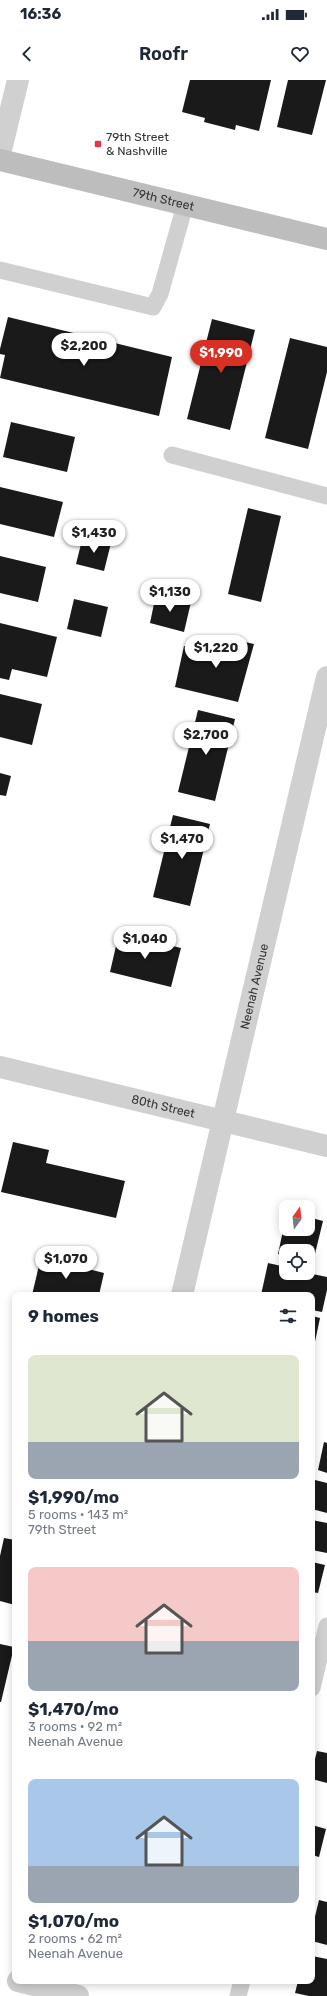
<!DOCTYPE html>
<meta charset="utf-8">
<style>
:root{--surface:#fff;--page:#f2f2f3;--text:#1f2937;--muted:#747a83;--accent:#d93025}
body{margin:0;font-family:Rubik,sans-serif;background:var(--page);color:var(--text);height:100vh;display:flex;flex-direction:column;font-size:15px;white-space:nowrap}
*{box-sizing:border-box;margin:0}
p{font-size:13px;color:var(--muted)}
.icon{flex:none;width:22px;height:22px;fill:none;stroke:currentColor;stroke-width:2;stroke-linecap:round;stroke-linejoin:round}
.map{position:relative;flex:1;overflow:hidden}
.drawer{position:absolute;left:12px;top:1212px;width:303px;height:692px;display:flex;flex-direction:column;background:var(--surface);border-radius:8px;box-shadow:0 2px 10px #0003}
.drawer>*{flex:none}
.needle{width:26px;rotate:15deg}
.tools{position:absolute;left:279px;top:1120px;display:grid;gap:8px}
.tools a{display:grid;place-items:center;width:36px;height:36px;border-radius:8px;background:var(--surface);box-shadow:0 2px 10px #0003;font-size:20px}
.price{position:absolute;translate:-50% -34px;padding:0 9px;border-radius:14px;background:#fff;color:#222;font-size:13px;line-height:26px;filter:drop-shadow(0 1px 2px #0008)}
.price::after{content:'';position:absolute;left:50%;top:24px;width:12px;height:9px;margin-left:-6px;background:inherit;clip-path:polygon(0 0,100% 0,50% 100%)}
.price.selected{background:var(--accent);color:#fff}
ul{padding:0;list-style:none}
li{display:grid;align-content:center;gap:8px;height:212px;padding:0 16px}
li span{display:grid;place-items:center;height:124px;border-radius:8px;color:#555}
li>.icon{margin-inline-start:auto}
span .icon{width:72px;height:72px;fill:#fffc;stroke-width:1}
li b{font-size:17px}
h2{display:flex;justify-content:space-between;align-items:center;height:48px;padding:0 16px;font-size:17px}
.status{display:flex;justify-content:space-between;align-items:center;height:28px;padding:0 20px;background:var(--surface);direction:ltr}
.status svg{height:11px;fill:currentColor}
header{display:flex;justify-content:space-between;align-items:center;height:52px;padding:0 16px;background:var(--surface);font-size:18px;font-weight:600}
.map>svg:first-child{display:block}
.building{fill:#1a1a1a}
.lines{fill:none;stroke-linecap:round;stroke-linejoin:round}
.service{stroke:#d0d0d0;stroke-width:17}
.minor{stroke:#d0d0d0;stroke-width:22}
.secondary{stroke:#bdbdbd;stroke-width:22}
.poi-dot{fill:#e63946;stroke:#fff;stroke-width:1.5}
.labels{text-anchor:middle;dominant-baseline:central;stroke-width:4;stroke-linejoin:round;paint-order:stroke}
.poi-label{font-size:12px;fill:#333;stroke:#fff;text-anchor:start}
.street-label{font-size:12px;fill:#333;stroke:#fff}
</style>
<div class="status"><b>16:36</b><svg viewBox="0 0 49 12"><path d="M0 12V9h3v3zM5 12V6h3v6zM10 12V3h3v9zM15 12V0h3v12zM26 1h20v11H26zM47 4h2v5h-2z"/></svg></div>
<header><svg class="icon" aria-label="back" viewBox="0 0 24 24"><path d="M15 5l-7 7 7 7"/></svg>Roofr<svg class="icon" aria-label="heart" viewBox="0 0 24 24"><path d="M12 20l-8-8c-3-5 5-10 8-4 3-6 11-1 8 4z"/></svg></header>
<div class="map">
<svg width="327" height="1916" viewBox="0 0 327 1916">
<rect width="100%" height="100%" fill="#fff"/>
<!-- building -->
<g class="building">
<path d="M 190,0 L 271,0 L 259,51 L 236,45 L 235,50 L 204,42 L 205,38 L 182,32 Z"/>
<path d="M 288,0 L 326,0 L 312,55 L 277,47 Z"/>
<path d="M 8,237 L 172,277 L 159,336 L 0,298 L 5,275 L 0,274 L 0,269 Z"/>
<path d="M 212,239 L 255,250 L 230,350 L 187,339 Z"/>
<path d="M 290,258 L 327,267 L 327,292 L 308,369 L 265,358 Z"/>
<path d="M 11,342 L 75,357 L 67,392 L 3,377 Z"/>
<path d="M 0,407 L 63,422 L 54,457 L 0,444 Z"/>
<path d="M 248,428 L 281,436 L 261,522 L 228,514 Z"/>
<path d="M 83,456 L 111,463 L 104,491 L 76,484 Z"/>
<path d="M 0,476 L 46,487 L 38,522 L 0,513 Z"/>
<path d="M 156,514 L 191,522 L 184,552 L 150,543 Z"/>
<path d="M 74,519 L 108,527 L 101,557 L 67,549 Z"/>
<path d="M 0,543 L 57,557 L 47,597 L 12,589 L 9,600 L 0,598 Z"/>
<path d="M 218,556 L 254,564 L 238,622 L 175,607 L 184,566 L 214,573 Z"/>
<path d="M 0,614 L 42,624 L 32,665 L 0,657 Z"/>
<path d="M 198,630 L 235,639 L 215,721 L 178,712 Z"/>
<path d="M 0,693 L 11,696 L 6,716 L 0,715 Z"/>
<path d="M 173,735 L 210,744 L 190,826 L 153,817 Z"/>
<path d="M 119,853 L 181,868 L 171,907 L 110,892 Z"/>
<path d="M 13,1062 L 49,1070 L 46,1083 L 125,1101 L 116,1138 L 1,1112 Z"/>
<path d="M 308,1137 L 323,1141 L 313,1182 L 308,1181 L 308,1171 L 286,1171 L 286,1176 L 278,1174 L 285,1141 L 286,1149 L 308,1149 Z"/>
<path d="M 41,1177 L 104,1193 L 99,1215 L 32,1215 Z"/>
<path d="M 268,1183 L 286,1187 L 286,1193 L 308,1193 L 327,1197 L 327,1210 L 322,1232 L 312,1230 L 312,1215 L 261,1215 Z"/>
<path d="M 312,1236 L 320,1238 L 313,1271 L 312,1271 Z"/>
<path d="M 324,1362 L 327,1363 L 327,1393 L 318,1390 Z"/>
<path d="M 315,1400 L 327,1403 L 327,1433 L 312,1429 L 312,1411 Z"/>
<path d="M 312,1440 L 327,1443 L 327,1473 L 312,1470 Z"/>
<path d="M 4,1458 L 15,1460 L 15,1525 L 0,1521 L 0,1476 Z"/>
<path d="M 312,1482 L 325,1485 L 318,1513 L 312,1512 Z"/>
<path d="M 0,1564 L 14,1567 L 1,1622 L 0,1622 Z"/>
<path d="M 317,1671 L 327,1673 L 327,1703 L 312,1699 L 312,1691 Z"/>
<path d="M 312,1745 L 326,1749 L 319,1777 L 312,1775 Z"/>
<path d="M 319,1820 L 327,1822 L 327,1865 L 312,1861 L 312,1849 Z"/>
<path d="M 312,1876 L 327,1879 L 327,1916 L 309,1916 L 295,1913 L 298,1901 L 312,1901 Z"/>
</g>
<g class="lines">
<!-- service -->
<g class="service">
<path d="M 0,190 L 153,227 L 160,214 L 185,125"/>
<path d="M 172,375 L 327,416"/>
<path d="M 312,1608 L 327,1546"/>
<path d="M 238,1916 L 242,1901"/>
</g>
<!-- minor -->
<g class="minor">
<path d="M 0,74 L 18,0"/>
<path id="s1" d="M 0,987 L 327,1066"/>
<path id="s2" d="M 182,1215 L 327,597"/>
<path d="M 18,1901 L 78,1916"/>
</g>
<!-- secondary -->
<path class="secondary" id="s3" d="M 0,80 L 327,159"/>
</g>
<!-- markers -->
<rect class="poi-dot" x="94" y="60" width="8" height="8" rx="2"/>
<g class="labels">
<!-- poi labels -->
<g class="poi-label">
<text x="106" y="57">79th Street<tspan x="106" dy="14">&amp; Nashville</tspan></text>
</g>
<!-- street labels -->
<g class="street-label">
<text stroke="none"><textPath href="#s3" startOffset="168">79th Street</textPath></text>
<text stroke="none"><textPath href="#s2" startOffset="317">Neenah Avenue</textPath></text>
<text stroke="none"><textPath href="#s1" startOffset="168">80th Street</textPath></text>
</g>
</g>
</svg>
<div class="tools">
<a><svg class="needle" viewBox="-14 -14 28 28"><path d="M0-13l5 13h-10z" fill="#e53935"/><path d="M0 13l5-13h-10z" fill="#747a83"/></svg></a>
<a><svg class="icon" aria-label="locate" viewBox="0 0 24 24"><circle cx="12" cy="12" r="6"/><path d="M12 2v4M12 18v4M2 12h4M18 12h4"/></svg></a>
</div>
<b class="price" style="left:84px;top:287px">$2,200</b>
<b class="price selected" style="left:221px;top:294px">$1,990</b>
<b class="price" style="left:94px;top:474px">$1,430</b>
<b class="price" style="left:170px;top:533px">$1,130</b>
<b class="price" style="left:216px;top:589px">$1,220</b>
<b class="price" style="left:206px;top:676px">$2,700</b>
<b class="price" style="left:182px;top:780px">$1,470</b>
<b class="price" style="left:145px;top:880px">$1,040</b>
<b class="price" style="left:66px;top:1200px">$1,070</b>
<section class="drawer">
<h2>9 homes<svg class="icon" aria-label="filters" viewBox="0 0 24 24"><path d="M4 7h16M4 17h16"/><circle cx="9" cy="7" r="2"/><circle cx="15" cy="17" r="2"/></svg></h2>
<ul>
<li><span style="background:linear-gradient(#dfe7d0 70%,#9aa5b1 0)"><svg class="icon" aria-label="home" viewBox="0 0 24 24"><path d="M3 11l9-7 9 7M6 9v11h12V9"/></svg></span><div><b>$1,990/mo</b><p>5 rooms · 143 m²</p><p>79th Street</p></div></li>
<li><span style="background:linear-gradient(#f6c9c9 60%,#9aa5b1 0)"><svg class="icon" aria-label="home" viewBox="0 0 24 24"><path d="M3 11l9-7 9 7M6 9v11h12V9"/></svg></span><div><b>$1,470/mo</b><p>3 rooms · 92 m²</p><p>Neenah Avenue</p></div></li>
<li><span style="background:linear-gradient(#a9c7e8 70%,#9aa5b1 0)"><svg class="icon" aria-label="home" viewBox="0 0 24 24"><path d="M3 11l9-7 9 7M6 9v11h12V9"/></svg></span><div><b>$1,070/mo</b><p>2 rooms · 62 m²</p><p>Neenah Avenue</p></div></li>
</ul>
</section>
</div>
